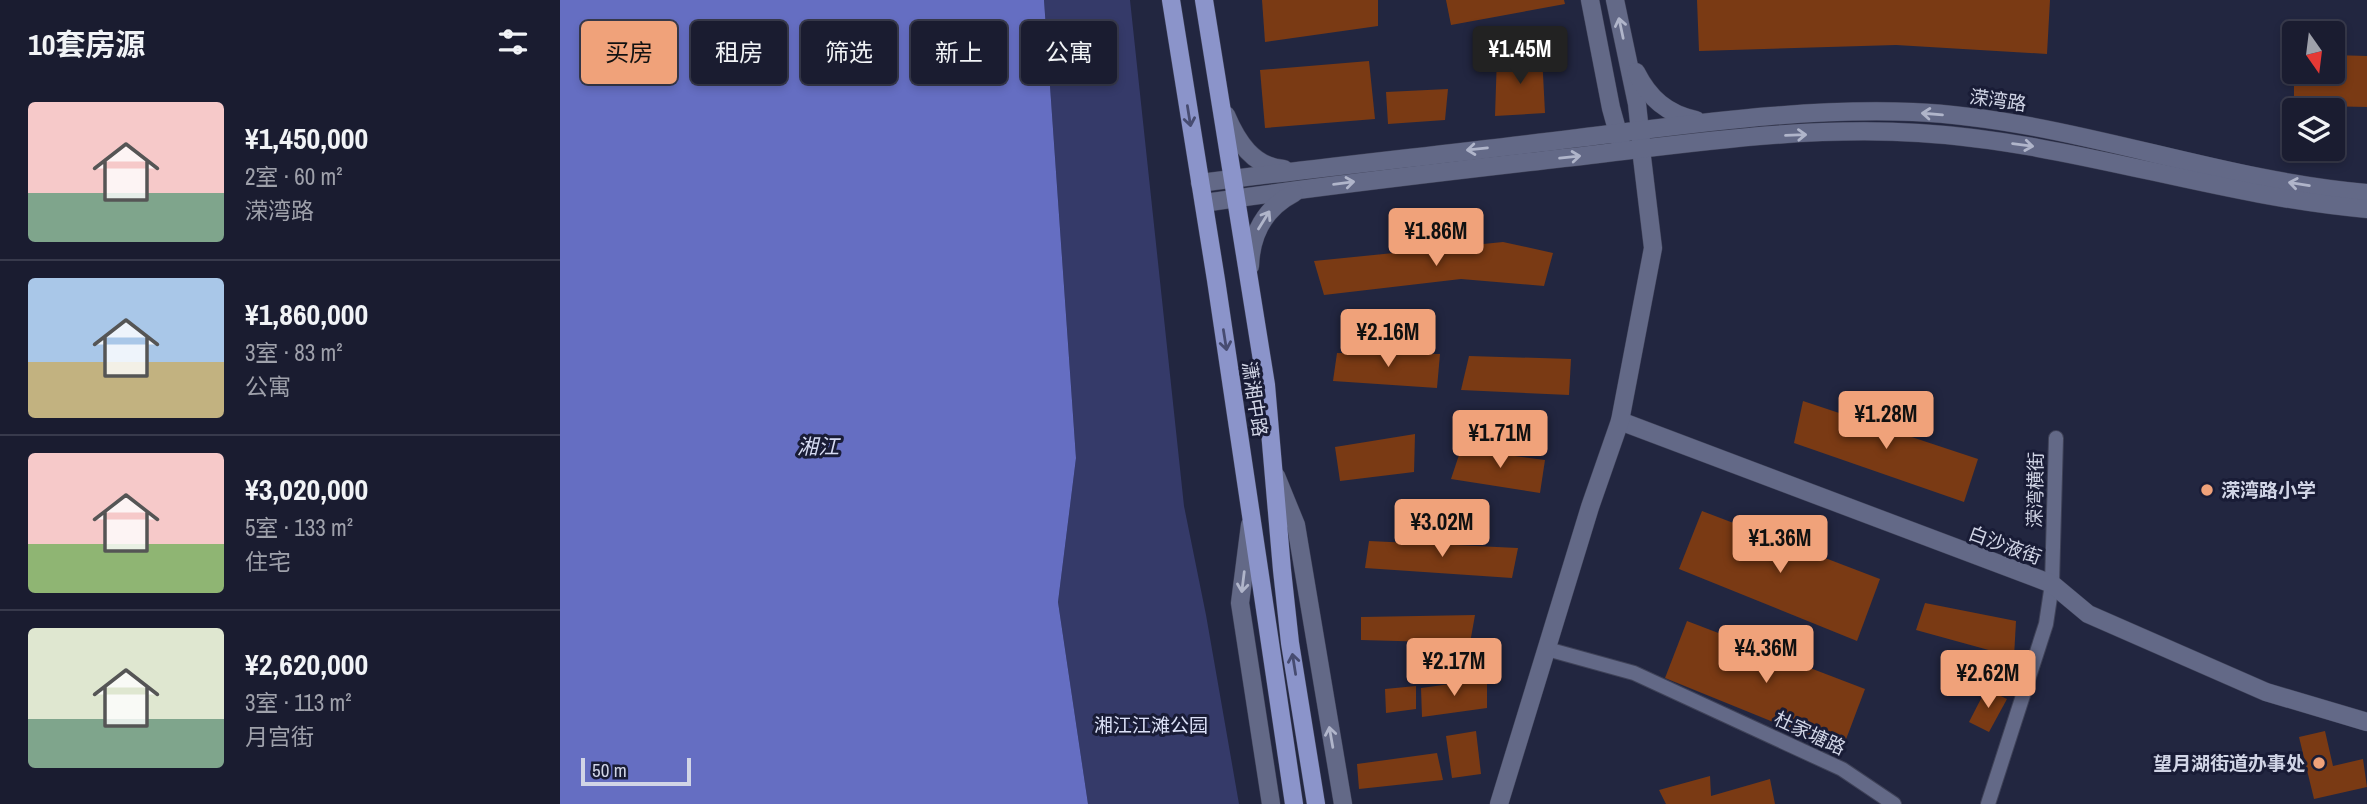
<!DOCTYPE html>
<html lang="zh">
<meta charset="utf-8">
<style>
:root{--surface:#1a1c30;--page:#27293c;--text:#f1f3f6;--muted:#9fa1ab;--line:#383a4c;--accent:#f0a27a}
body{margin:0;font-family:"Archivo Narrow","Noto Sans SC",sans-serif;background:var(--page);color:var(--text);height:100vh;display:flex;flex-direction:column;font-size:26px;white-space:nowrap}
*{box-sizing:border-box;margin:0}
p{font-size:23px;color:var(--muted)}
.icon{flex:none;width:38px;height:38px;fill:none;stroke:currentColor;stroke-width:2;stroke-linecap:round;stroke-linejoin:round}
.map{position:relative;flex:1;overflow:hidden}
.panel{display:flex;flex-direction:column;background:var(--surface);width:560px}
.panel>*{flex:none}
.hud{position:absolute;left:21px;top:21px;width:665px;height:63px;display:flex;gap:14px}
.needle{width:46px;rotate:166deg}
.controls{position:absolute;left:1722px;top:21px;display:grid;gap:14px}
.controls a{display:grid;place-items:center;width:63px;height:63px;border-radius:7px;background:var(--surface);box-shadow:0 4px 10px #0003,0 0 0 2px var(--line);font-size:35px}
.scale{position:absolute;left:21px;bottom:18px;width:110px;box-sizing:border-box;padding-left:7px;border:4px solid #d1d5e6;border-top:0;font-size:19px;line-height:24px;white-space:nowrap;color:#d1d5e6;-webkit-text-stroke:5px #191c36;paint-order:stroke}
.price{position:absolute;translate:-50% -60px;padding:0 16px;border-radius:7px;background:var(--accent);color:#111;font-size:23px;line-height:46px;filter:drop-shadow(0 2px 4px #0008)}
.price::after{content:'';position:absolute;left:50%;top:42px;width:21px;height:16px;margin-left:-10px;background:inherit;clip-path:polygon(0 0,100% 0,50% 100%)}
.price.selected{background:#222;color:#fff}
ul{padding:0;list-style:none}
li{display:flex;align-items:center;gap:21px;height:175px;padding:0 28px}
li+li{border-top:2px solid var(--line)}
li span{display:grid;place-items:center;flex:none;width:196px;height:140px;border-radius:7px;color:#555}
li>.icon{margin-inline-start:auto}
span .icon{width:84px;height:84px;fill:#fffc;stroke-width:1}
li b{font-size:30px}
h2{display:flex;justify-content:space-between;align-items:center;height:84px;padding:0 28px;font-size:30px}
.pill{padding:0 24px;border-radius:7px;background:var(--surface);box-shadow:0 4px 10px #0003,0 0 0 2px var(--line);font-size:24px;line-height:63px}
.pill.selected{background:var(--accent);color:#111}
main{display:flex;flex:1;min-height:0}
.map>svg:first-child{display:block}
.green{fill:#353a69}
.water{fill:#656ec2}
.building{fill:#7a3a14}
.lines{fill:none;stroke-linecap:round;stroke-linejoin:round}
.minor-casing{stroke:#3f4258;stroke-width:16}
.tertiary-casing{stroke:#3f4258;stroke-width:19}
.secondary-casing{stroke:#3f4258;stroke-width:19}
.primary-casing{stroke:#3f4258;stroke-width:19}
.minor{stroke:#636987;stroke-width:14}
.tertiary{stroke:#636987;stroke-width:18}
.secondary{stroke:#636987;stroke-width:18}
.primary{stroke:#8b94ca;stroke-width:18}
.oneway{stroke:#b0b5ca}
.oneway2{stroke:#474c71}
.poi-dot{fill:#f0a27a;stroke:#191c36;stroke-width:2.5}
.labels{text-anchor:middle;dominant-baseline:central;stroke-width:6;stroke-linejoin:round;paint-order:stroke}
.street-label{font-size:19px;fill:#d1d5e6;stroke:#191c36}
.poi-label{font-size:19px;font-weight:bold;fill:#d1d5e6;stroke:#191c36;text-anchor:start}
.park-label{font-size:19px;fill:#dbe0f7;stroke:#191c36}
.water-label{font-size:21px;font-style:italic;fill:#d6dbf2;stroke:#191c36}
</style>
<main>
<section class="panel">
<h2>10套房源<svg class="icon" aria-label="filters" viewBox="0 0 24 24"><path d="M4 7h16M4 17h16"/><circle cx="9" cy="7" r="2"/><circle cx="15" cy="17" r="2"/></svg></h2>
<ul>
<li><span style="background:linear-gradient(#f6c9c9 65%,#7fa58c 0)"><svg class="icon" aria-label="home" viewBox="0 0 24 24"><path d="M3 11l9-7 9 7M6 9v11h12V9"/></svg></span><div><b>¥1,450,000</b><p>2室 · 60 m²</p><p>溁湾路</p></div></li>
<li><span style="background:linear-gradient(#a9c7e8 60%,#c2b280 0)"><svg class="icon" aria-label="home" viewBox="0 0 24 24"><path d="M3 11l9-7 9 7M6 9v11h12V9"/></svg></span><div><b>¥1,860,000</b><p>3室 · 83 m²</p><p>公寓</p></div></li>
<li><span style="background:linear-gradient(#f6c9c9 65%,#8fb573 0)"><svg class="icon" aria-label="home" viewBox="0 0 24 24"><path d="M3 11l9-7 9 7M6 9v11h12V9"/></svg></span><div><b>¥3,020,000</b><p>5室 · 133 m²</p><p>住宅</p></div></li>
<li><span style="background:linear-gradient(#dfe7d0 65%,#7fa58c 0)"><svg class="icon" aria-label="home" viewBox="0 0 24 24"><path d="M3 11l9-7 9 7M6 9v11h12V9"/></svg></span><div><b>¥2,620,000</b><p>3室 · 113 m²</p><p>月宫街</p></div></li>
</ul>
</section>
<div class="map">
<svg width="1807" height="804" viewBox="0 0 1807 804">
<rect width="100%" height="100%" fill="#222640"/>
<!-- green -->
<path class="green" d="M 484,0 L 570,0 L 624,506 L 646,615 L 679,804 L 528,804 L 498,602 L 516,458 Z"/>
<!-- water -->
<path class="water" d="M 0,0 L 484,0 L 516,458 L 498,602 L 528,804 L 0,804 Z"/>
<!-- building -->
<g class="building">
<path d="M 702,0 L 818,0 L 818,26 L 705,42 Z"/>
<path d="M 886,0 L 1004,0 L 1005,4 L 891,25 Z"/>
<path d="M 1137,0 L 1490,0 L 1487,54 L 1336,45 L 1139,51 Z"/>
<path d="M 982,55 L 985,113 L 935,116 L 937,56 Z"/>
<path d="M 1773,55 L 1807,56 L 1807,107 L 1761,106 L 1761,109 L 1734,109 L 1734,79 L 1745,80 L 1745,72 L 1773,72 Z"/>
<path d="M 809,61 L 815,119 L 705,128 L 700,70 Z"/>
<path d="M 888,89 L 885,120 L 828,124 L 826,92 Z"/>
<path d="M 943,242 L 993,253 L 984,286 L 901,279 L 764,295 L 754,261 Z"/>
<path d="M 777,353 L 880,354 L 877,388 L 773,381 Z"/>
<path d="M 909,356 L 1011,359 L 1009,395 L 901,390 Z"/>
<path d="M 1243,401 L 1418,459 L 1404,502 L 1234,443 Z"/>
<path d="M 855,434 L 854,472 L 780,481 L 775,447 Z"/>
<path d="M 901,449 L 985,460 L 980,493 L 891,479 Z"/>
<path d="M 1142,511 L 1320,579 L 1297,641 L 1119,569 Z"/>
<path d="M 809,541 L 958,548 L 952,578 L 805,568 Z"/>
<path d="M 1365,603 L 1456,621 L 1454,657 L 1356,630 Z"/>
<path d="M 915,615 L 910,643 L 801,640 L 801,617 Z"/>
<path d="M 1127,621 L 1305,689 L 1282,750 L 1105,678 Z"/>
<path d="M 927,679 L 927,708 L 862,717 L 861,688 Z"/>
<path d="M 856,686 L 856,709 L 826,713 L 825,689 Z"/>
<path d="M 1426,689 L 1447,699 L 1429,732 L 1409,722 Z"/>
<path d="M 916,731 L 921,774 L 892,778 L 886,736 Z"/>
<path d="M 1765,731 L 1773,766 L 1803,759 L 1807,787 L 1754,799 L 1739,737 Z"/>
<path d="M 877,753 L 883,780 L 799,789 L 797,764 Z"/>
<path d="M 1150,776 L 1151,796 L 1210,779 L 1215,804 L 1106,804 L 1099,790 Z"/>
</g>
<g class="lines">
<!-- minor casing -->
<g class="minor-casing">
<g id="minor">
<path d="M 987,649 L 1074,673 L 1282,769 L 1334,804"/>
<path d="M 1428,804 L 1486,624 L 1492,584 L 1496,438"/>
</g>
</g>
<!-- tertiary casing -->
<g class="tertiary-casing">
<g id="tertiary">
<path d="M 1060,421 L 1492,584 L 1528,614 L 1706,692 L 1807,722"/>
<path d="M 716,476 L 736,525 L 783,804"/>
<path d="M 690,525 L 680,603 L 711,804"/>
<path d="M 939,804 L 1030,507 L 1060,421 L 1093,248 L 1081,149"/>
</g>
</g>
<!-- secondary casing -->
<g class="secondary-casing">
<g id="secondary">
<path d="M 1030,0 L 1051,108 L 1061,144"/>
<path d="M 1055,0 L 1077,104 L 1081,141"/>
<path d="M 1076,72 C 1089,98 1107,114 1136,120"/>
<path d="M 666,115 C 677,141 693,167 724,169"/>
<path d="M 640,183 C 779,165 919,151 1058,133 C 1155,121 1254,108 1353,112 C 1508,119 1653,180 1807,193"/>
<path d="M 644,203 C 772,184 901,170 1030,155 C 1139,142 1250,126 1359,133 C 1511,142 1656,196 1807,209"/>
<path d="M 690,266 C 691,234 705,208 734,193"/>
</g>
</g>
<!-- primary casing -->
<g class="primary-casing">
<g id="primary">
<path d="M 611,0 L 656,280 L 734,804"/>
<path d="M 644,0 L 706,385 L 722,570 L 730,643 L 756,804"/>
</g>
</g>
<!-- minor -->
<use href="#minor" class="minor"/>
<!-- tertiary -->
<use href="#tertiary" class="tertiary"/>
<!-- secondary -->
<use href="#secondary" class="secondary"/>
<!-- primary -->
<use href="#primary" class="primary"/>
</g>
<!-- one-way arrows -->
<defs><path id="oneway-shaft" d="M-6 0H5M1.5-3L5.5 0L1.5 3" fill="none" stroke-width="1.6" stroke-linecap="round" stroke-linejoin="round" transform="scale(1.75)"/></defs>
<g class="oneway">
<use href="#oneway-shaft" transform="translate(1061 28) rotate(-102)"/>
<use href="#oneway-shaft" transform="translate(1372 114) rotate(-175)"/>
<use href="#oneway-shaft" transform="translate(1236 135) rotate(-2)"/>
<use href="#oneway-shaft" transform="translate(1463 145) rotate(8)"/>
<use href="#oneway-shaft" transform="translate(917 149) rotate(174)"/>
<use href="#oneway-shaft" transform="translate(1010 157) rotate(-6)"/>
<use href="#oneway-shaft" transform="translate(784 183) rotate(-7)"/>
<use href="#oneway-shaft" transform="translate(1739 184) rotate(-171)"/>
<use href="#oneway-shaft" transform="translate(704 220) rotate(-58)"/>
<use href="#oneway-shaft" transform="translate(683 582) rotate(97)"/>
<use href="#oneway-shaft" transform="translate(771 737) rotate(-100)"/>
</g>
<g class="oneway2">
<use href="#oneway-shaft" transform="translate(629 116) rotate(81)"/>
<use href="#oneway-shaft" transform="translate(665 340) rotate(81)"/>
<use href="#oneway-shaft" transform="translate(734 664) rotate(-99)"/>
</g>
<!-- markers -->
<g class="poi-dot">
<circle cx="1647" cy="490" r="7"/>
<circle cx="1759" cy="763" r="7"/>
</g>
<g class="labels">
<!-- street labels -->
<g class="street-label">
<text transform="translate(1438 100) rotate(8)">溁湾路</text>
<text transform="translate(695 399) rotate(81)">潇湘中路</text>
<text transform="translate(1475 490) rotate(-89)">溁湾横街</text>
<text transform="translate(1445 545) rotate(20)">白沙液街</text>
<text transform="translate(1250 733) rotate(25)">杜家塘路</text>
</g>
<!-- poi labels -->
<g class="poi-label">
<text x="1661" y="490">溁湾路小学</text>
<text x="1745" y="763" text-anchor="end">望月湖街道办事处</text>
</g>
<!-- park labels -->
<g class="park-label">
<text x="591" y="725">湘江江滩公园</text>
</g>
<!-- water labels -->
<g class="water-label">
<text x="258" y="446">湘江</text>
</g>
</g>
</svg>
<div class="controls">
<a><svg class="needle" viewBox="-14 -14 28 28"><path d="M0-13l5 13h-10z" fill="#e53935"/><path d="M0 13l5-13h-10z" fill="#9fa1ab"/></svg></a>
<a><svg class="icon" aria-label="layers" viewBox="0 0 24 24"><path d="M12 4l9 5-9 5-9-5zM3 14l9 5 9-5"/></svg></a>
</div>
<div class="scale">50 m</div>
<b class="price selected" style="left:960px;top:86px">¥1.45M</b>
<b class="price" style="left:876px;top:268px">¥1.86M</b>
<b class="price" style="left:828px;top:369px">¥2.16M</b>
<b class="price" style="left:1326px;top:451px">¥1.28M</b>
<b class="price" style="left:940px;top:470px">¥1.71M</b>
<b class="price" style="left:882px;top:559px">¥3.02M</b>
<b class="price" style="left:1220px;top:575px">¥1.36M</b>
<b class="price" style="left:1206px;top:685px">¥4.36M</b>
<b class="price" style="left:894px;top:698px">¥2.17M</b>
<b class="price" style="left:1428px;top:710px">¥2.62M</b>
<div class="hud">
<a class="pill selected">买房</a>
<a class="pill">租房</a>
<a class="pill">筛选</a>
<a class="pill">新上</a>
<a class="pill">公寓</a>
</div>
</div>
</main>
